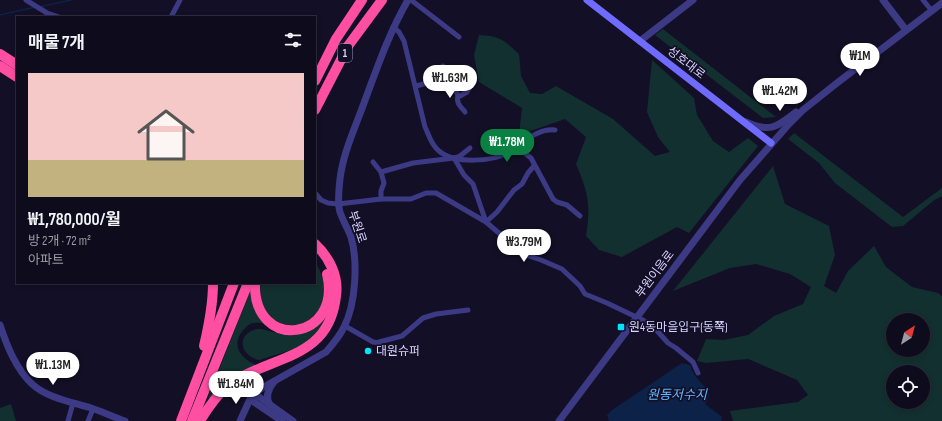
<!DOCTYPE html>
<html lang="ko">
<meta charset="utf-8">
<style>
:root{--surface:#0e0b1c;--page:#171425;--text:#f1f3f6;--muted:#9b9ba3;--line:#2e2b3b;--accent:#0b8043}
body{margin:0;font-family:"Sofia Sans Condensed","Noto Sans KR",sans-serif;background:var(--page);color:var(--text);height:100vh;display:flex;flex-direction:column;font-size:15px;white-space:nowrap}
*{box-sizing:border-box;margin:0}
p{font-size:13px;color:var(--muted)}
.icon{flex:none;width:22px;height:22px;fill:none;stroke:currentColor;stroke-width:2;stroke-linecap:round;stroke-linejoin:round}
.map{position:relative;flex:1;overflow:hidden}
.side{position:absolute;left:16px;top:16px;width:300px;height:268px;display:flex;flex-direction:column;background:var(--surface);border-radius:0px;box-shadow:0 2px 6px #0003,0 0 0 1px var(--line)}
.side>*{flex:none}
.needle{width:26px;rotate:36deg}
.fabs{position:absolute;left:886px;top:313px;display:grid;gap:8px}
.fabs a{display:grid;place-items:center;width:44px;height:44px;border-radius:50%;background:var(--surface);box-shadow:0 2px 6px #0003,0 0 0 1px var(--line);font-size:20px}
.price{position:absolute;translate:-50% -34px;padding:0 9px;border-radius:14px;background:#fff;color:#222;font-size:13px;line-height:26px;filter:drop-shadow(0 1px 2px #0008)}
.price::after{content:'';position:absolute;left:50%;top:24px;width:12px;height:9px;margin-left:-6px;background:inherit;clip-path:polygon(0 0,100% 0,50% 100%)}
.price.current{background:var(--accent);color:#fff}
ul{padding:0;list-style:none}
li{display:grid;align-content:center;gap:8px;height:212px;padding:0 12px}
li+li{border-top:1px solid var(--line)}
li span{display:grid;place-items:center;height:124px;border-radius:0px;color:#555}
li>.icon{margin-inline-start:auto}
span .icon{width:72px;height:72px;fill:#fffc;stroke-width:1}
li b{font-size:17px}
h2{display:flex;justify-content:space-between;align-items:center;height:48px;padding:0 12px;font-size:17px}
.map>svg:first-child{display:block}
.green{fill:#12302f;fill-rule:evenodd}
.water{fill:#0c2248}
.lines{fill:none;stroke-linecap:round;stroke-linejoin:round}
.stream{stroke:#0c2248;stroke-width:1.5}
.minor{stroke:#3d3a85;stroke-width:5}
.tertiary{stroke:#3d3a85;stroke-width:7}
.secondary{stroke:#6f6bff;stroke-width:7}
.motorway{stroke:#ff4fa3;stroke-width:10}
.poi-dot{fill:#00e5ff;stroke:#130f26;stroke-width:1.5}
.labels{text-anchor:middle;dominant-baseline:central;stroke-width:3.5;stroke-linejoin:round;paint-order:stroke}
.shield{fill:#130f26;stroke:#9e99be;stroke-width:1}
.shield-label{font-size:11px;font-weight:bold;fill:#d9d4ff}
.street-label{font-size:12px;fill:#d9d4ff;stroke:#130f26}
.poi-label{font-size:12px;fill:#d9d4ff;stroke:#130f26;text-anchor:start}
.water-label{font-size:13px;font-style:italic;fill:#62b6ff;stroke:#130f26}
</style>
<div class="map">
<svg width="942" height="421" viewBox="0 0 942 421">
<rect width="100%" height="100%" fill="#130f26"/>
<!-- green -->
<g class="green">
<path d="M 663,29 L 776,117 L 763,118 L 655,35 Z"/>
<path d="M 479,35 C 500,36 504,40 519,54 L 521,76 L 530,93 L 542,94 L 556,86 L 613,119 L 655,156 L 670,152 L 658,137 L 647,112 L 652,60 L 694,98 L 697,115 L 713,141 L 729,152 L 748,138 L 758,146 L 689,233 L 677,227 L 622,257 L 599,250 L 586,236 C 591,205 588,192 576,164 L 586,137 L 565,119 L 519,135 L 522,108 L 479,82 L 474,55 Z"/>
<path d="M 794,133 L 903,217 L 942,188 L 942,196 L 933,201 L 903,226 L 892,227 L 835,183 L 819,163 L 788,139 Z"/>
<path d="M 773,166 L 785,204 L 829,226 L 835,255 L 824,286 L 836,293 L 848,271 L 874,246 L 886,267 L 912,287 L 938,293 L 942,296 L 942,421 L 733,421 L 730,411 L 798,402 L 808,395 L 797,380 L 748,359 L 706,363 L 697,361 L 706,339 L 724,340 L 748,335 L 774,316 L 803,304 L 811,287 L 790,274 L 756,264 L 730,268 L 673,291 ZM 893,320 L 923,320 L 923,350 L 893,350 ZM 893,372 L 923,372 L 923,402 L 893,402 Z"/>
<path d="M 315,262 C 324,276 328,292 321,308 C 320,311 317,313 315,315 C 304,326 286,329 273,319 C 270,315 265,312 263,307 C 260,301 261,290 260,283 L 315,283 Z"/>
<path d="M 250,292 L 254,306 L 266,324 C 261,323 255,322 250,324 C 247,326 243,330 241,333 C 231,347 243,360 256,365 L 209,399 L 208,397 Z"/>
<path d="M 328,309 L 328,321 L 301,347 L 259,360 C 244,357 235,340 251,331 C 263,323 284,342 303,332 C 311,328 321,316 328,309 Z"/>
<path d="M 11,404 L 16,421 L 0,421 L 0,408 Z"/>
</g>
<!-- water -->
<path class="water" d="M 682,363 L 690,365 C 693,377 703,383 709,393 L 708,400 L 705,404 L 722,417 L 721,421 L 609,421 L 607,415 L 612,410 Z"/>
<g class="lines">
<!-- stream -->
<g class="stream">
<path d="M 39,7 L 71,0"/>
<path d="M 0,15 L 35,7"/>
</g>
<!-- minor -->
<g class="minor">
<path d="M 26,0 L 47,13 L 59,17"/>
<path d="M 411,0 L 459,37"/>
<path d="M 923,0 L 932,11"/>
<path d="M 171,17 L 180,0"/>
<path d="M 393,27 L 399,32 L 404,41 L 425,127 C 429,135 431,145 439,151 C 454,164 493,162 509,152 C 524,143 537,128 555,130"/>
<path d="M 443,66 L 444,79"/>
<path d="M 416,86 L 447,78 L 450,80 L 458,95 L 460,96 L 467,92 L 471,85"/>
<path d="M 458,95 C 456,103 460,106 465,112"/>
<path d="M 517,147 L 531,158 L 553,199 L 557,202 L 567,205 L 580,216"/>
<path d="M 454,158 L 464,175 L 473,184 L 486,222 L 497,212 L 514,190 L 522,184 L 528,173 L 534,166"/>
<path d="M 373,162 L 381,172 L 384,183 L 381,191 L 381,199"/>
<path d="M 381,172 L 413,163 L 454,158 L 460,156 L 470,148"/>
<path d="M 315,193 L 321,200 L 328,203 L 338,204 L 381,199 L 411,199 L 426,193 L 436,193 L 486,222 L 522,253 L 529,256 L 541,260 L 562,269 L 580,286 L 585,294 L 607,303 L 651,324 L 668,343 L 676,348 L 693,362 L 698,373"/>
<path d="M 345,326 L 373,342 L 379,343"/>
<path d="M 379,342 L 402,336 L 423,318 L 436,314 L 468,310"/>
<path d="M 68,421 L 73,403"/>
<path d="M 88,421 L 93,409"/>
</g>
<!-- tertiary -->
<g class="tertiary">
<path d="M 883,0 L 906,30"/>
<path d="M 640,41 L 693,0"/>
<path d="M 746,122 C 770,133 777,127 796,112"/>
<path d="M 0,325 C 7,346 16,369 32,384 C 47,398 72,402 91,408 C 103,412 114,417 125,421"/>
<path d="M 251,397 L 258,396 L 293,421"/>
<path d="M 251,397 L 254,402 L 282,421"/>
<path d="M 270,405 C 265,397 268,389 274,382"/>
<path d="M 240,421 L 251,397 L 262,388 L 326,352 C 333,344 340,336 344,327 C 356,304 358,261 351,237 C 348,229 343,221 340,212 C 337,202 339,189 340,179 C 343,153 355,128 364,103 C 377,68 389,33 408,0"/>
<path d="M 559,421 L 740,180 L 789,124 L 803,110 L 837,83 L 942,3"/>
</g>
<!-- secondary -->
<path class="secondary" d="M 587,0 L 771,143"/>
<!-- motorway -->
<g class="motorway">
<path d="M 0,54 L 17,65"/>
<path d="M 0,66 L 17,77"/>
<path d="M 315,81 L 336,39 L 362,0"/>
<path d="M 315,110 L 348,46 L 382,0"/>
<path d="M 255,283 C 253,353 343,341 327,274"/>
<path d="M 204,346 C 209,325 213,305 213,283"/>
<path d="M 181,421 L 234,283"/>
<path d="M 192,421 L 248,283"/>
<path d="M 200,421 C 207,409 220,391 231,383 C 273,355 329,360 336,296 C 339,276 329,257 315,244"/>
</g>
</g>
<!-- markers -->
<g class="poi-dot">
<rect x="617" y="323" width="8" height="8" rx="2"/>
<circle cx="368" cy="351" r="4"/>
</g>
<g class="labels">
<!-- shield labels -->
<rect class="shield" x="338" y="44" width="14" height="18" rx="3"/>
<g class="shield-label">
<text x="345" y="53">1</text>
</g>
<!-- street labels -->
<g class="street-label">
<text transform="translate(686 63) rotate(38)">성호대로</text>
<text transform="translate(357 227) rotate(72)">부원로</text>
<text transform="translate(655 274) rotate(-53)">부원이음로</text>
</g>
<!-- poi labels -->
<g class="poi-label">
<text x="629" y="327">원4동마을입구(동쪽)</text>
<text x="376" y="351">대원슈퍼</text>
</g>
<!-- water labels -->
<g class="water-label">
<text x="677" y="395">원동저수지</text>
</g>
</g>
</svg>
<div class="fabs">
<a><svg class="needle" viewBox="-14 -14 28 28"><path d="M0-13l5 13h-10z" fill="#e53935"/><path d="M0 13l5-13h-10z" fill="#9b9ba3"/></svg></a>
<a><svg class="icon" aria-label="locate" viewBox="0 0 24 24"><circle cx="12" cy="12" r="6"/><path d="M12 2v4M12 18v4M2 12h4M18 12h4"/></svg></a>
</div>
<b class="price" style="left:860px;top:77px">₩1M</b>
<b class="price" style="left:450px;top:99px">₩1.63M</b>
<b class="price" style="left:780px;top:112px">₩1.42M</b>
<b class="price current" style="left:507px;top:163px">₩1.78M</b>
<b class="price" style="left:524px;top:263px">₩3.79M</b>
<b class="price" style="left:53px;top:386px">₩1.13M</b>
<b class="price" style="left:236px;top:405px">₩1.84M</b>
<section class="side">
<h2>매물 7개<svg class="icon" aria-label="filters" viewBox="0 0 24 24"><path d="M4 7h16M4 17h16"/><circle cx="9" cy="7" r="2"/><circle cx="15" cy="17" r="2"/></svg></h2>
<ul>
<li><span style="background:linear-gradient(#f6c9c9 70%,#c2b280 0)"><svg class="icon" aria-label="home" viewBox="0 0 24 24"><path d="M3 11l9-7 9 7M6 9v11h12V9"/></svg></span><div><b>₩1,780,000/월</b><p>방 2개 · 72 m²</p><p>아파트</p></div></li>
</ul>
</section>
</div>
